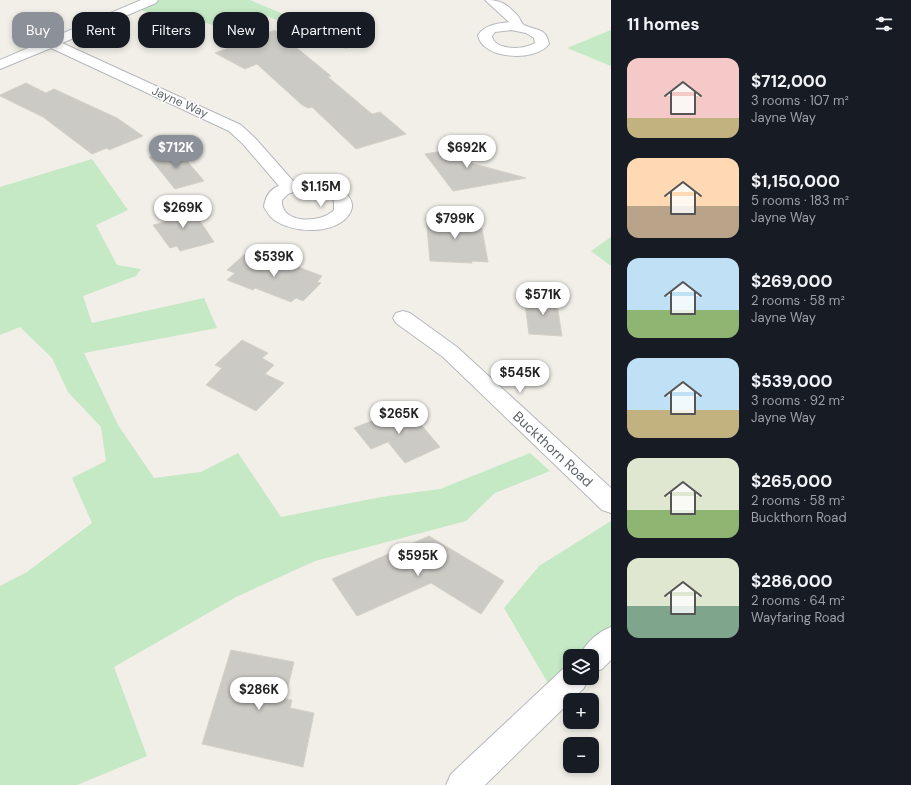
<!DOCTYPE html>
<meta charset="utf-8">
<style>
:root{--surface:#171b24;--page:#20242c;--text:#f1f3f6;--muted:#9ea1a6;--accent:#8c9099}
body{margin:0;font-family:"DM Sans",sans-serif;background:var(--page);color:var(--text);height:100vh;display:flex;flex-direction:column;font-size:15px;white-space:nowrap}
*{box-sizing:border-box;margin:0}
p{font-size:13px;color:var(--muted)}
.icon{flex:none;width:22px;height:22px;fill:none;stroke:currentColor;stroke-width:2;stroke-linecap:round;stroke-linejoin:round}
.map{position:relative;flex:1;overflow:hidden}
.drawer{display:flex;flex-direction:column;background:var(--surface);width:300px}
.drawer>*{flex:none}
.guide{position:absolute;left:12px;top:12px;width:380px;height:36px;display:flex;gap:8px}
.buttons{position:absolute;left:563px;top:649px;display:grid;gap:8px}
.buttons a{display:grid;place-items:center;width:36px;height:36px;border-radius:8px;background:var(--surface);box-shadow:0 2px 6px #0003;font-size:20px}
.price{position:absolute;translate:-50% -34px;padding:0 9px;border-radius:14px;background:#fff;color:#222;font-size:13px;line-height:26px;filter:drop-shadow(0 1px 2px #0008)}
.price::after{content:'';position:absolute;left:50%;top:24px;width:12px;height:9px;margin-left:-6px;background:inherit;clip-path:polygon(0 0,100% 0,50% 100%)}
.price.selected{background:var(--accent);color:#fff}
ul{padding:0;list-style:none}
li{display:flex;align-items:center;gap:12px;height:100px;padding:0 16px}
li span{display:grid;place-items:center;flex:none;width:112px;height:80px;border-radius:12px;color:#555}
li>.icon{margin-inline-start:auto}
span .icon{width:48px;height:48px;fill:#fffc;stroke-width:1}
li b{font-size:17px}
h2{display:flex;justify-content:space-between;align-items:center;height:48px;padding:0 16px;font-size:17px}
.pill{padding:0 14px;border-radius:12px;background:var(--surface);box-shadow:0 2px 6px #0003;font-size:14px;line-height:36px}
.pill.selected{background:var(--accent);color:#fff}
main{display:flex;flex:1;min-height:0}
.map>svg:first-child{display:block}
.green{fill:#c5e8c5}
.building{fill:#cccac5;stroke:#d6d1c6}
.lines{fill:none;stroke-linecap:round;stroke-linejoin:round}
.minor-casing{stroke:#b5b8bc;stroke-width:2}
.minor{fill:#fff;fill-rule:evenodd}
.labels{text-anchor:middle;dominant-baseline:central;stroke-width:3;stroke-linejoin:round;paint-order:stroke}
.far-street-label{font-size:12px;fill:#5f6368;stroke:#fff}
.street-label{font-size:14px;fill:#5f6368;stroke:#fff}
</style>
<main>
<div class="map">
<svg width="611" height="785" viewBox="0 0 611 785">
<rect width="100%" height="100%" fill="#f1efe8"/>
<!-- green -->
<g class="green">
<path d="M 152,0 L 250,0 L 305,23 L 329,20 L 329,29 L 358,42 L 346,49 L 267,16 L 220,28 L 188,16 L 162,19 L 135,7 Z"/>
<path d="M 611,30 L 611,66 L 567,48 Z"/>
<path d="M 92,159 L 128,210 L 96,225 L 117,265 L 141,269 L 136,276 L 83,296 L 92,323 L 204,298 L 217,328 L 84,353 L 118,425 L 154,478 L 201,472 L 238,453 L 281,517 L 381,497 L 440,489 L 530,453 L 550,471 L 495,493 L 466,521 L 315,561 L 236,597 L 114,667 L 147,756 L 77,785 L 0,785 L 0,586 L 27,572 L 92,523 L 72,478 L 106,461 L 101,427 L 68,392 L 52,358 L 20,327 L 0,335 L 0,187 Z"/>
<path d="M 611,237 L 611,266 L 591,251 Z"/>
<path d="M 611,521 L 611,640 L 592,656 L 570,656 L 570,678 L 556,697 L 504,608 L 539,566 Z"/>
</g>
<!-- building -->
<g class="building">
<path d="M 275,30 L 331,76 L 328,77 L 372,114 L 380,112 L 406,134 L 356,149 L 312,107 L 308,108 L 302,105 L 257,64 L 245,69 L 215,53 Z"/>
<path d="M 26,83 L 46,93 L 54,89 L 117,118 L 143,136 L 109,150 L 107,148 L 92,154 L 43,117 L 0,96 L 0,95 Z"/>
<path d="M 489,143 L 471,163 L 526,178 L 453,191 L 425,154 Z"/>
<path d="M 177,149 L 204,181 L 175,189 L 149,157 Z"/>
<path d="M 188,203 L 214,242 L 180,251 L 177,246 L 170,248 L 153,225 L 165,222 L 163,219 L 168,218 L 166,213 L 168,212 L 166,209 Z"/>
<path d="M 426,217 L 473,218 L 473,224 L 482,229 L 488,262 L 472,261 L 472,263 L 430,261 Z"/>
<path d="M 245,254 L 266,262 L 272,257 L 322,276 L 317,282 L 321,283 L 303,301 L 296,298 L 291,302 L 255,288 L 253,290 L 227,280 L 235,273 L 227,270 Z"/>
<path d="M 524,296 L 556,298 L 562,336 L 529,334 Z"/>
<path d="M 242,340 L 268,353 L 262,358 L 274,365 L 265,374 L 284,383 L 256,411 L 206,385 L 222,368 L 215,365 Z"/>
<path d="M 406,407 L 440,447 L 405,463 L 388,442 L 371,449 L 354,428 Z"/>
<path d="M 429,536 L 504,581 L 481,614 L 431,583 L 357,616 L 332,579 Z"/>
<path d="M 231,650 L 294,662 L 285,699 L 292,700 L 290,708 L 314,713 L 303,767 L 202,744 Z"/>
</g>
<g class="lines">
<!-- minor casing -->
<g class="minor-casing">
<g id="minor">
<path d="M 141,0 L 158,0 L 156,3 L 62,43 L 241,125 L 255,138 L 293,181 C 312,176 338,179 349,197 C 352,201 353,206 351,211 C 339,236 292,234 273,219 C 269,216 267,211 264,207 C 265,197 270,189 279,186 L 243,144 L 229,131 L 51,48 L 0,69 L 0,60 ZM 302,189 C 314,189 327,190 334,201 L 334,210 C 321,224 280,224 282,200 L 288,194 Z"/>
<path d="M 485,0 C 500,0 506,3 517,15 C 520,18 521,23 524,25 C 536,31 546,27 549,44 C 536,62 482,60 478,35 C 486,24 497,24 509,22 ZM 511,30 L 526,33 L 534,38 L 535,43 C 525,50 494,51 492,36 L 495,32 Z"/>
<path d="M 403,311 L 410,313 L 457,347 L 611,488 L 611,513 L 602,510 L 443,357 L 396,323 L 393,318 L 396,313 Z"/>
<path d="M 611,627 L 611,660 L 602,669 L 592,673 L 592,656 L 580,656 C 585,643 598,632 611,627 Z"/>
<path d="M 570,666 L 570,678 L 588,678 L 584,688 L 485,785 L 446,785 L 451,774 L 564,668 Z"/>
</g>
</g>
<!-- minor -->
<use href="#minor" class="minor"/>
</g>
<g class="labels">
<!-- far-street labels -->
<g class="far-street-label">
<text transform="translate(180 102) rotate(24)">Jayne Way</text>
</g>
<!-- street labels -->
<g class="street-label">
<text transform="translate(553 449) rotate(43)">Buckthorn Road</text>
</g>
</g>
</svg>
<div class="buttons">
<a><svg class="icon" aria-label="layers" viewBox="0 0 24 24"><path d="M12 4l9 5-9 5-9-5zM3 14l9 5 9-5"/></svg></a>
<a>+</a>
<a>−</a>
</div>
<b class="price selected" style="left:176px;top:169px">$712K</b>
<b class="price" style="left:467px;top:169px">$692K</b>
<b class="price" style="left:321px;top:208px">$1.15M</b>
<b class="price" style="left:183px;top:229px">$269K</b>
<b class="price" style="left:455px;top:240px">$799K</b>
<b class="price" style="left:274px;top:278px">$539K</b>
<b class="price" style="left:543px;top:316px">$571K</b>
<b class="price" style="left:520px;top:394px">$545K</b>
<b class="price" style="left:399px;top:435px">$265K</b>
<b class="price" style="left:418px;top:577px">$595K</b>
<b class="price" style="left:259px;top:711px">$286K</b>
<div class="guide">
<a class="pill selected">Buy</a>
<a class="pill">Rent</a>
<a class="pill">Filters</a>
<a class="pill">New</a>
<a class="pill">Apartment</a>
</div>
</div>
<section class="drawer">
<h2>11 homes<svg class="icon" aria-label="filters" viewBox="0 0 24 24"><path d="M4 7h16M4 17h16"/><circle cx="9" cy="7" r="2"/><circle cx="15" cy="17" r="2"/></svg></h2>
<ul>
<li><span style="background:linear-gradient(#f6c9c9 75%,#c2b280 0)"><svg class="icon" aria-label="home" viewBox="0 0 24 24"><path d="M3 11l9-7 9 7M6 9v11h12V9"/></svg></span><div><b>$712,000</b><p>3 rooms · 107 m²</p><p>Jayne Way</p></div></li>
<li><span style="background:linear-gradient(#ffd9b3 60%,#b9a48a 0)"><svg class="icon" aria-label="home" viewBox="0 0 24 24"><path d="M3 11l9-7 9 7M6 9v11h12V9"/></svg></span><div><b>$1,150,000</b><p>5 rooms · 183 m²</p><p>Jayne Way</p></div></li>
<li><span style="background:linear-gradient(#bfe0f5 65%,#8fb573 0)"><svg class="icon" aria-label="home" viewBox="0 0 24 24"><path d="M3 11l9-7 9 7M6 9v11h12V9"/></svg></span><div><b>$269,000</b><p>2 rooms · 58 m²</p><p>Jayne Way</p></div></li>
<li><span style="background:linear-gradient(#bfe0f5 65%,#c2b280 0)"><svg class="icon" aria-label="home" viewBox="0 0 24 24"><path d="M3 11l9-7 9 7M6 9v11h12V9"/></svg></span><div><b>$539,000</b><p>3 rooms · 92 m²</p><p>Jayne Way</p></div></li>
<li><span style="background:linear-gradient(#dfe7d0 65%,#8fb573 0)"><svg class="icon" aria-label="home" viewBox="0 0 24 24"><path d="M3 11l9-7 9 7M6 9v11h12V9"/></svg></span><div><b>$265,000</b><p>2 rooms · 58 m²</p><p>Buckthorn Road</p></div></li>
<li><span style="background:linear-gradient(#dfe7d0 60%,#7fa58c 0)"><svg class="icon" aria-label="home" viewBox="0 0 24 24"><path d="M3 11l9-7 9 7M6 9v11h12V9"/></svg></span><div><b>$286,000</b><p>2 rooms · 64 m²</p><p>Wayfaring Road</p></div></li>
</ul>
</section>
</main>
